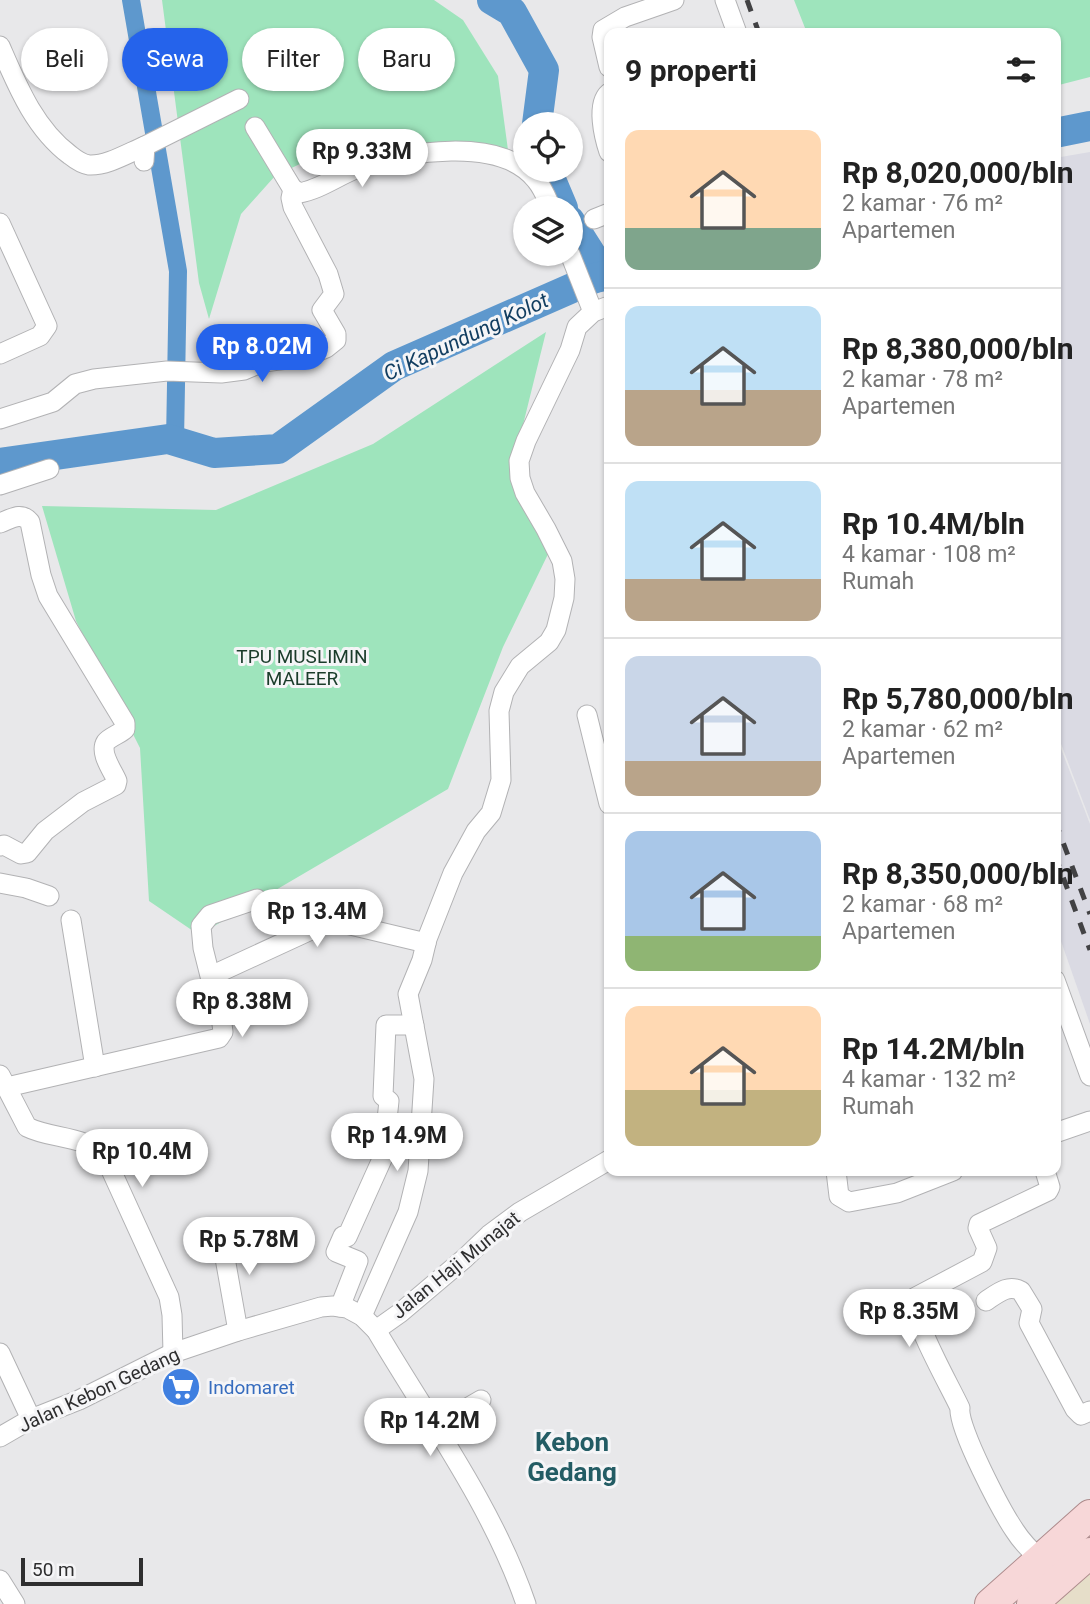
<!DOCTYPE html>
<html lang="id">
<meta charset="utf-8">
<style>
:root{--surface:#fff;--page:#f6f6f6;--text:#222;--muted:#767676;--line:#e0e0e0;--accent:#2563eb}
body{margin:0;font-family:Roboto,sans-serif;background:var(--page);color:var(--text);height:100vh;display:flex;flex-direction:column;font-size:26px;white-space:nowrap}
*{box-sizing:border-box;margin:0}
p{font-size:23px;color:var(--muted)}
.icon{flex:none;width:38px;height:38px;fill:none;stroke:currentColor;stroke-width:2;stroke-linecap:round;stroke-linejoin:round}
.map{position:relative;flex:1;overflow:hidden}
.panel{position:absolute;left:604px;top:28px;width:457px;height:1148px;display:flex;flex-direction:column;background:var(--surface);border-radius:14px;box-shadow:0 2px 5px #0004}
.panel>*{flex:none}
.guide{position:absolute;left:21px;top:28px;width:478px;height:63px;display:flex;gap:14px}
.buttons{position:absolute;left:513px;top:112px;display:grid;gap:14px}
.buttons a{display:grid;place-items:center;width:70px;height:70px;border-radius:50%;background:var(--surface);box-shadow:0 2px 5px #0004;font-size:35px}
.scale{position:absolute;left:21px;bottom:18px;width:122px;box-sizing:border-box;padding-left:7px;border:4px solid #2e2e2f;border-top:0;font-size:19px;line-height:24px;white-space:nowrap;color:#2e2e2f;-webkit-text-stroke:5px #f5f5f7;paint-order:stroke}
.price{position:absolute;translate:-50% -60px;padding:0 16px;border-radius:24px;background:#fff;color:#222;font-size:23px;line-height:46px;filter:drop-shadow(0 2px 4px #0008)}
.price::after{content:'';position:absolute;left:50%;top:42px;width:21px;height:16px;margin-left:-10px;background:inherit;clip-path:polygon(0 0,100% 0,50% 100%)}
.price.current{background:var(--accent);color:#fff}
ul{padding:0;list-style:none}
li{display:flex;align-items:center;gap:21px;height:175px;padding:0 21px}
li+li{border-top:2px solid var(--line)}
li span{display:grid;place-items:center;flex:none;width:196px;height:140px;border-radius:14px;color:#555}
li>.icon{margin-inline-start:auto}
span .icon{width:84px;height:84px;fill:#fffc;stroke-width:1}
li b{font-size:30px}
h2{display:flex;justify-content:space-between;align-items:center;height:84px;padding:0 21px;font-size:30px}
.pill{padding:0 24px;border-radius:32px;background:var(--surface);box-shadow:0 2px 5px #0004;font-size:24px;line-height:63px}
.pill.current{background:var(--accent);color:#fff}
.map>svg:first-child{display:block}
.commercial{fill:#e6dec9}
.built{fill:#dadae3}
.green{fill:#9ee4bc}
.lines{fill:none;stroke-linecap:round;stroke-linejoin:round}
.canal{stroke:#5e98cd;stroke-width:18}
.river{stroke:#5e98cd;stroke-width:30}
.street-casing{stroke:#b2b2b4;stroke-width:21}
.primary-casing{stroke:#ad8b8c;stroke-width:32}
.street{stroke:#fff;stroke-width:19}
.primary{stroke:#f7d7d8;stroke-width:30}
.rail{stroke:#424244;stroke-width:5;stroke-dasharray:12 12;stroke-linecap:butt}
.labels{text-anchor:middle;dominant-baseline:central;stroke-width:6;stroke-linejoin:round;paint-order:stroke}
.park-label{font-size:19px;fill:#1a3c2a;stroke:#f5f5f7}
.street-label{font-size:19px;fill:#2e2e2f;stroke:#f5f5f7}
.shop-label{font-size:19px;fill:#366cbe;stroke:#f5f5f7;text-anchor:start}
.water-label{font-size:21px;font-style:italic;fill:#123e61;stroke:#f5f5f7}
.district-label{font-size:26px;font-weight:bold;fill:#235c64;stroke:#f5f5f7}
</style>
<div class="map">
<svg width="1090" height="1604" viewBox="0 0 1090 1604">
<rect width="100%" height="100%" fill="#e8e8ea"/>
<!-- commercial -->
<path class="commercial" d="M 1090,1571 L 1090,1604 L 1053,1604 Z"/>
<!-- built -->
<g class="built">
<path d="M 1090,152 L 1090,820 L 1055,728 L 1055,158 Z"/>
<path d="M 1055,733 L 1090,824 L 1090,1024 L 1055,924 Z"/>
</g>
<!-- green -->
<g class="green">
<path d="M 162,0 L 434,0 L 463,20 L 498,76 L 508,150 L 479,157 L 403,145 L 331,149 L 275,176 L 241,214 L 209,319 L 199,283 Z"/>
<path d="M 794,0 L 1090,0 L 1090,77 L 1055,86 L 1055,33 L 807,33 Z"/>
<path d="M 546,332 L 517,449 L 550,550 L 503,647 L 448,789 L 199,935 L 149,901 L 140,748 L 76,621 L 42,506 L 216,510 L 373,444 Z"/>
</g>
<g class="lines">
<!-- canal -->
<path class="canal" d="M 131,0 L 178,271 L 175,441"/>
<!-- river -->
<g class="river">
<path d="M 492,0 L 512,12 L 544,70 L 537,124"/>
<path d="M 1055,133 L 1090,126"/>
<path d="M 547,170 L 563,208"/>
<path d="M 570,221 L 596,262 L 595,278"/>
<path d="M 0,463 L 168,439 L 214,453 L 278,449 L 394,366 L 595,278 L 609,275"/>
</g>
<!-- street casing -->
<g class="street-casing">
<g id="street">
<path d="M 725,0 L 737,33"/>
<path d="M 0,46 C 17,85 34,128 70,155 C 75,159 81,164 89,165 C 107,166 128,153 145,146"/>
<path d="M 609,67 L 602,37 L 603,30 L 625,17 L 674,0"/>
<path d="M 609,93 C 596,104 604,137 609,152"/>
<path d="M 255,127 L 292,188 L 299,193 C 319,190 339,175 358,168 C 405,152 500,135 536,180 C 543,188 547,199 551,208"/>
<path d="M 144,161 L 145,146 L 239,99"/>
<path d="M 594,219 L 609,213"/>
<path d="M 0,223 L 47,326 L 40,336 L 0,354"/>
<path d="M 570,254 L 593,312"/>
<path d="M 0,419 L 53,402 L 75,384 L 94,379 L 167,371 L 221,373 L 244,370 L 263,362 L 304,357 L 326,348 L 336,340 L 336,334 L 322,310 L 334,294 L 328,274 L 293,207 L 291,198 L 293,189"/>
<path d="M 0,485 L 49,469"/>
<path d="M 0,523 C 11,519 21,511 30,522 L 41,575 L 48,596 L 125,723 L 125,729 C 120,734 110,737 106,742 C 99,753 113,771 117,781 L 116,785 L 83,802 L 45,831 L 27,853 L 21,854 L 4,845 L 0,846"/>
<path d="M 587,715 L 609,804"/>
<path d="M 0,883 L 26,888 L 49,896"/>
<path d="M 71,920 L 95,1067"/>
<path d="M 211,976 L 326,923 L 342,923 L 426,943"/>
<path d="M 1055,980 L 1090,1076"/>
<path d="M 0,1075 L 27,1127 C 53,1140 86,1134 106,1159 L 169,1297 L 172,1315 L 173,1353"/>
<path d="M 7,1087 L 219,1038 L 223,1032 L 222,1024 L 203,948 L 201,926 L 210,915 L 257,899"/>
<path d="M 1055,1133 L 1090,1121"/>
<path d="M 836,1171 L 839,1196 L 849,1202 L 897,1193 L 953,1171"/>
<path d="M 220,1230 L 238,1331"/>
<path d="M 986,1301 C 998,1293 1008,1284 1021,1291 L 1032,1309 L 1029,1323 L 1075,1409 L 1081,1415 L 1090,1411"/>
<path d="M 340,1307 L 358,1261 L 336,1252 L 343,1236 L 347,1237 L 383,1157 L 389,1101 L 383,1096 L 386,1025 L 414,1025"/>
<path d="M 362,1316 L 408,1212 L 418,1171 L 424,1079 L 408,994 L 422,960 L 427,939 L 453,873 L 476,831 L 491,813 L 501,780 L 499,711 L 504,692 L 520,666 L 549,642 L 556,630 L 564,598 L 565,579 L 562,561 L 546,529 L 525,493 L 520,478 L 519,461 L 526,441 L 570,350 L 577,327 L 593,312 L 609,306"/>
<path d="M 376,1330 L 400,1313 L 465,1258 L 489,1235 L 520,1212 L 609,1160"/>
<path d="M 0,1353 L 31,1419"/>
<path d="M 439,1433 L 461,1418 L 469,1407 L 481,1400"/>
<path d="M 0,1437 L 31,1419 L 79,1400 L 173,1353 L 238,1331 L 321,1307 L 333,1306 L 347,1308 L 362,1316 L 376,1330 C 428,1418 493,1507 526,1604"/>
<path d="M 1040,1559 C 1031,1551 1022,1542 1015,1531 C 1002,1512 957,1427 960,1408 C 950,1386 911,1319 914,1298 L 982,1262 L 987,1248 L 978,1228 L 979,1224 L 1048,1191 L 1050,1187 L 1045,1171"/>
<path d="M 0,1580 L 15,1604"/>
</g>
</g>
<!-- primary casing -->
<g class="primary-casing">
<g id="primary">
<path d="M 990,1604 L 1090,1515"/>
<path d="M 1032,1604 L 1090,1553"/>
</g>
</g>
<!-- street -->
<use href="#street" class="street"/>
<!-- primary -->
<use href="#primary" class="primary"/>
<!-- rail -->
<g class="rail">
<path d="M 747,0 L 759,33"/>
<path d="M 1055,821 L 1090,914"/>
<path d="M 1055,855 L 1090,950"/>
</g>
</g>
<!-- icons -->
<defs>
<g id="supermarket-disc" transform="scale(2.0125)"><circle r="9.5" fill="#3f7fe0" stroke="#f5f5f7"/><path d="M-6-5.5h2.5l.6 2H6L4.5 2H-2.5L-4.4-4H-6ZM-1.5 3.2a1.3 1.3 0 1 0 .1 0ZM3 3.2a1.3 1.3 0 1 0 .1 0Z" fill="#fff"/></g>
</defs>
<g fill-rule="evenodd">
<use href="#supermarket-disc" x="181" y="1387"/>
</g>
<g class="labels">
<!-- park labels -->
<g class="park-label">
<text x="302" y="656">TPU MUSLIMIN<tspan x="302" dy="22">MALEER</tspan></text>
</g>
<!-- street labels -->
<g class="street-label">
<text transform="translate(456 1265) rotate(-39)">Jalan Haji Munajat</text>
<text transform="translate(99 1390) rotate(-25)">Jalan Kebon Gedang</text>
</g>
<!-- shop labels -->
<g class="shop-label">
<text x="208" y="1387">Indomaret</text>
</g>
<!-- water labels -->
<g class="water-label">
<text transform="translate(466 337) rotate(-25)">Ci Kapundung Kolot</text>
</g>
<!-- district labels -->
<g class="district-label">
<text x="572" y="1442">Kebon<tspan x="572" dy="30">Gedang</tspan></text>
</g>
</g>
</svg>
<div class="buttons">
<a><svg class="icon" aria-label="locate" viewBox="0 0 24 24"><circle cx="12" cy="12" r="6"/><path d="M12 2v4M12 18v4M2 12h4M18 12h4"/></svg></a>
<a><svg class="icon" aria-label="layers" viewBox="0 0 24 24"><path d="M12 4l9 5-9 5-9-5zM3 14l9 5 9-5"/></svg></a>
</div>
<div class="scale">50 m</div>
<b class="price" style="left:362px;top:189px">Rp 9.33M</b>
<b class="price current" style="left:262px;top:384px">Rp 8.02M</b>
<b class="price" style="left:317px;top:949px">Rp 13.4M</b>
<b class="price" style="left:242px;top:1039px">Rp 8.38M</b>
<b class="price" style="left:397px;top:1173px">Rp 14.9M</b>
<b class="price" style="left:142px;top:1189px">Rp 10.4M</b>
<b class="price" style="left:249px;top:1277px">Rp 5.78M</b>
<b class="price" style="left:909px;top:1349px">Rp 8.35M</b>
<b class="price" style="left:430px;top:1458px">Rp 14.2M</b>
<div class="guide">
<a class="pill">Beli</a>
<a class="pill current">Sewa</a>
<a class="pill">Filter</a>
<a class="pill">Baru</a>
</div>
<section class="panel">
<h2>9 properti<svg class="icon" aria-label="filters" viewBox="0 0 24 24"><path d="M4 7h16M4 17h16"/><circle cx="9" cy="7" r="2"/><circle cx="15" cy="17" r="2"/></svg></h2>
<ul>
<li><span style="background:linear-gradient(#ffd9b3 70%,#7fa58c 0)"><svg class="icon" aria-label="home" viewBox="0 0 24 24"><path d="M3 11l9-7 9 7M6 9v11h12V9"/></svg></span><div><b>Rp 8,020,000/bln</b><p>2 kamar · 76 m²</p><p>Apartemen</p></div></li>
<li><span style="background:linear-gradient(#bfe0f5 60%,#b9a48a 0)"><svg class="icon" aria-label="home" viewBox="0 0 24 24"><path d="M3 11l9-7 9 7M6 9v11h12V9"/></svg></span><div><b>Rp 8,380,000/bln</b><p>2 kamar · 78 m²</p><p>Apartemen</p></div></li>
<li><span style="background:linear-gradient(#bfe0f5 70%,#b9a48a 0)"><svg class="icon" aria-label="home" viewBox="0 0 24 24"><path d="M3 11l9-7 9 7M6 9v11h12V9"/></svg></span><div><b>Rp 10.4M/bln</b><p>4 kamar · 108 m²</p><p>Rumah</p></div></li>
<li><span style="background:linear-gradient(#c9d6e8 75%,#b9a48a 0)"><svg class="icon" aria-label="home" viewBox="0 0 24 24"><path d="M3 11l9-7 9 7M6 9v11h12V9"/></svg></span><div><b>Rp 5,780,000/bln</b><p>2 kamar · 62 m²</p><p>Apartemen</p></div></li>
<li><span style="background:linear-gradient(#a9c7e8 75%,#8fb573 0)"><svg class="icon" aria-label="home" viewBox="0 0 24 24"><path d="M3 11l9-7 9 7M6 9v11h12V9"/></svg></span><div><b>Rp 8,350,000/bln</b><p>2 kamar · 68 m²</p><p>Apartemen</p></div></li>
<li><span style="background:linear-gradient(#ffd9b3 60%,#c2b280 0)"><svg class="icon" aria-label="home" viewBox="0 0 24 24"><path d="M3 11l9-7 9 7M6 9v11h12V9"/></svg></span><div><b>Rp 14.2M/bln</b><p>4 kamar · 132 m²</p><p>Rumah</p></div></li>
</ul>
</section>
</div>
